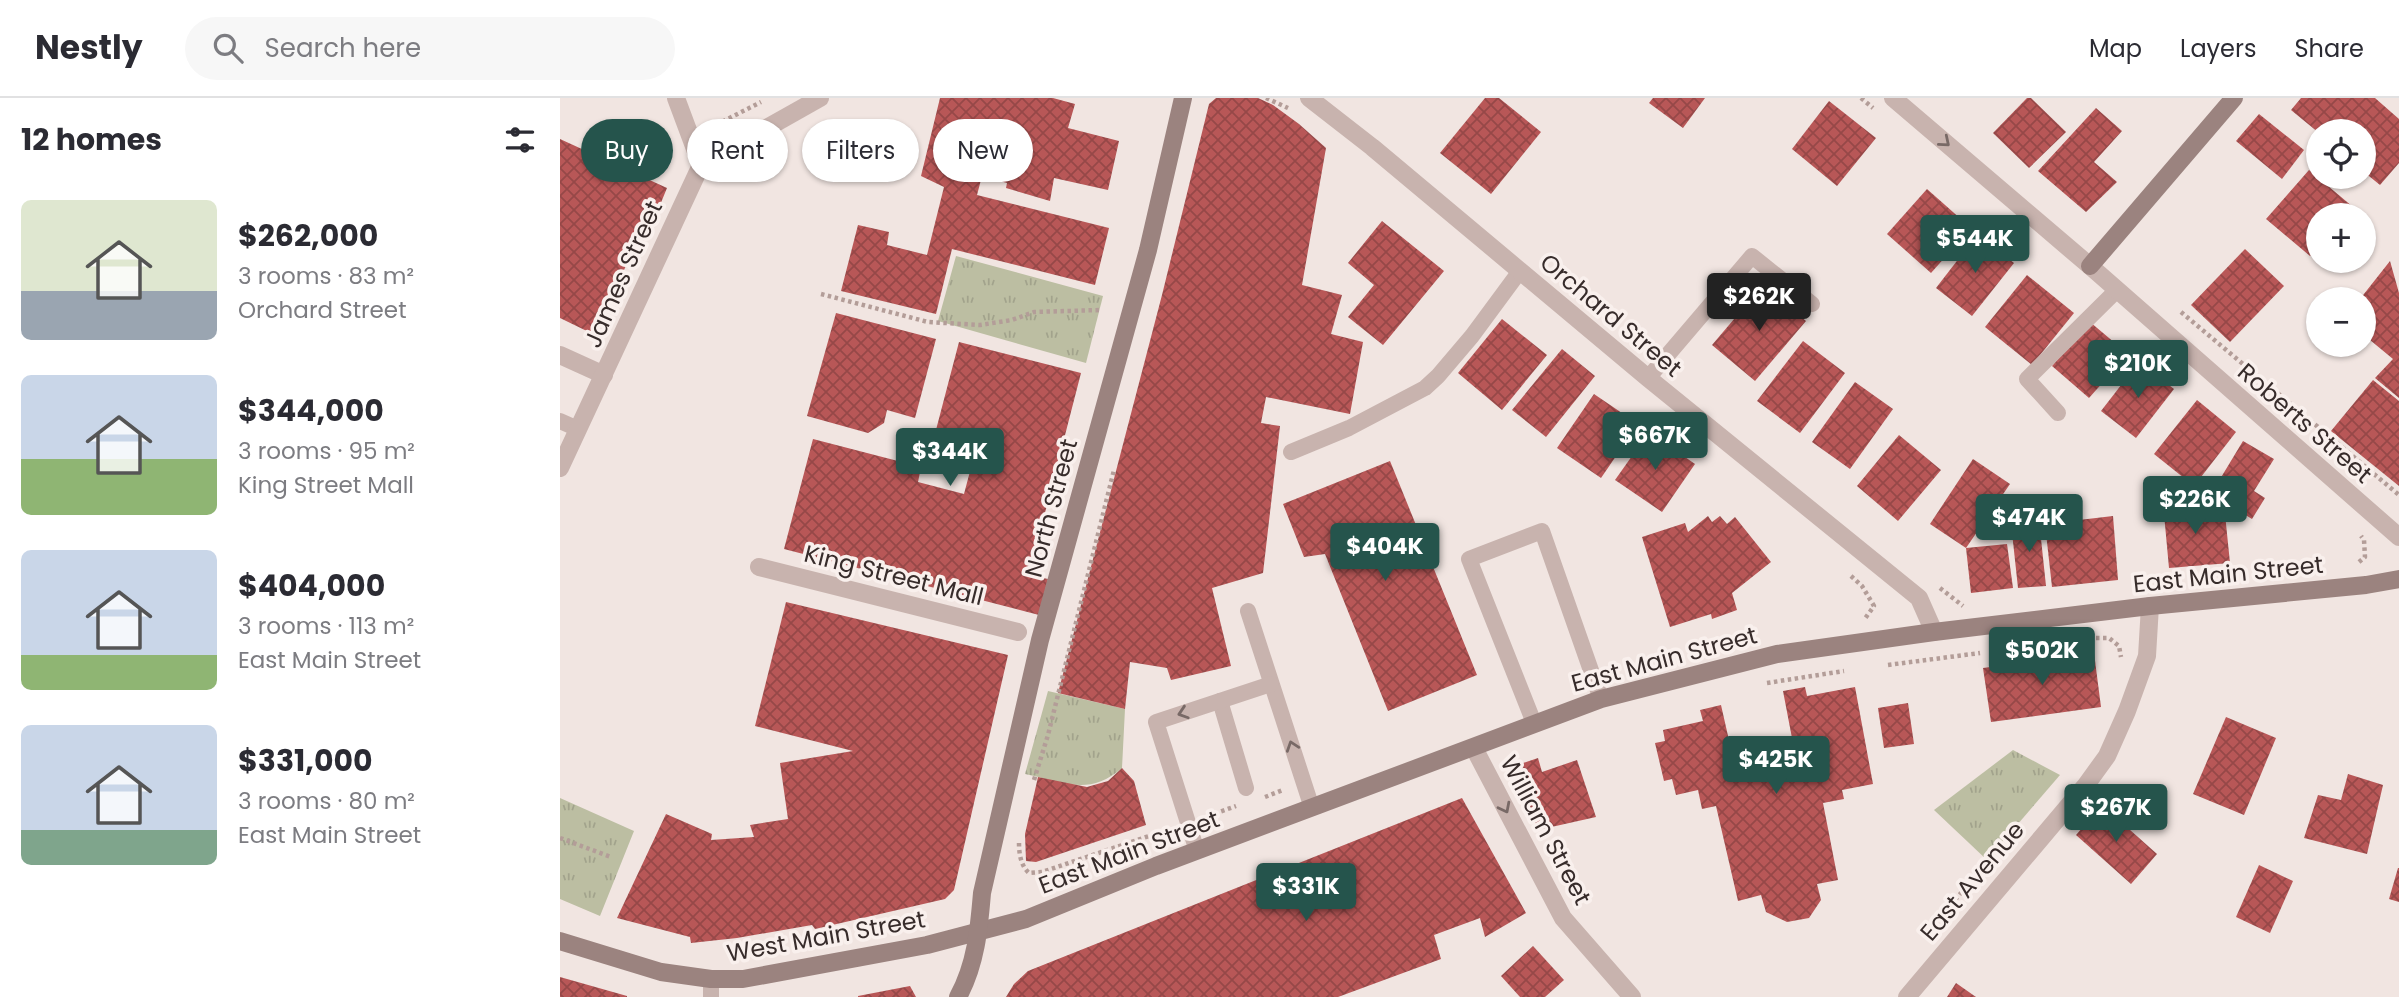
<!DOCTYPE html>
<meta charset="utf-8">
<style>
:root{--surface:#fff;--page:#f7f7f7;--text:#2b2b33;--muted:#7c7c81;--line:#e1e1e2;--accent:#25544c}
body{margin:0;font-family:Poppins,sans-serif;background:var(--page);color:var(--text);height:100vh;display:flex;flex-direction:column;font-size:26px;white-space:nowrap}
*{box-sizing:border-box;margin:0}
p{font-size:23px;color:var(--muted)}
.icon{flex:none;width:38px;height:38px;fill:none;stroke:currentColor;stroke-width:2;stroke-linecap:round;stroke-linejoin:round}
.map{position:relative;flex:1;overflow:hidden}
.panel{display:flex;flex-direction:column;background:var(--surface);width:560px}
.panel>*{flex:none}
.banner{position:absolute;left:21px;top:21px;width:665px;height:63px;display:flex;gap:14px}
.tools{position:absolute;left:1746px;top:21px;display:grid;gap:14px}
.tools a{display:grid;place-items:center;width:70px;height:70px;border-radius:50%;background:var(--surface);box-shadow:0 2px 5px #0004;font-size:35px}
.price{position:absolute;translate:-50% -60px;padding:0 16px;border-radius:7px;background:var(--accent);color:#fff;font-size:23px;line-height:46px;filter:drop-shadow(0 2px 4px #0008)}
.price::after{content:'';position:absolute;left:50%;top:42px;width:21px;height:16px;margin-left:-10px;background:inherit;clip-path:polygon(0 0,100% 0,50% 100%)}
.price.current{background:#222;color:#fff}
ul{padding:0;list-style:none}
li{display:flex;align-items:center;gap:21px;height:175px;padding:0 21px}
li span{display:grid;place-items:center;flex:none;width:196px;height:140px;border-radius:10px;color:#555}
li>.icon{margin-inline-start:auto}
span .icon{width:84px;height:84px;fill:#fffc;stroke-width:1}
li b{font-size:30px}
h2{display:flex;justify-content:space-between;align-items:center;height:84px;padding:0 21px;font-size:30px}
.tag{padding:0 24px;border-radius:32px;background:var(--surface);box-shadow:0 2px 5px #0004;font-size:24px;line-height:63px}
.tag.current{background:var(--accent);color:#fff}
header{display:flex;align-items:center;gap:42px;box-sizing:border-box;height:98px;padding:0 35px;background:var(--surface);border-bottom:2px solid var(--line)}
header strong{font-size:33px}
nav{display:flex;gap:38px;margin-inline-start:auto;font-size:24px}
.search{width:490px;height:63px;background:var(--page);display:flex;align-items:center;gap:18px;box-sizing:border-box;padding:0 24px;border-radius:38px;color:var(--muted);font-size:26px}
main{display:flex;flex:1;min-height:0}
.map>svg:first-child{display:block}
.grass{fill:url(#grass-tufts)}
.building{fill:url(#building-cross-hatch)}
.lines{fill:none;stroke-linecap:round;stroke-linejoin:round}
.path{stroke:#b39d98;stroke-width:4.5;stroke-dasharray:3.5 3.5;stroke-linecap:butt}
.lane{stroke:#c8b3ae;stroke-width:16}
.street{stroke:#c8b3ae;stroke-width:18}
.secondary{stroke:#9b837f;stroke-width:18}
.oneway{stroke:#786966}
.labels{text-anchor:middle;dominant-baseline:central;stroke-width:7;stroke-linejoin:round;paint-order:stroke}
.street-label{font-size:24px;fill:#372c2b;stroke:#f9f0ed}
</style>
<header>
<strong>Nestly</strong>
<div class="search"><svg class="icon" aria-label="search" viewBox="0 0 24 24"><circle cx="10" cy="10" r="6"/><path d="M15 15l6 6"/></svg>Search here</div>
<nav><a>Map</a><a>Layers</a><a>Share</a></nav>
</header>
<main>
<section class="panel">
<h2>12 homes<svg class="icon" aria-label="filters" viewBox="0 0 24 24"><path d="M4 7h16M4 17h16"/><circle cx="9" cy="7" r="2"/><circle cx="15" cy="17" r="2"/></svg></h2>
<ul>
<li><span style="background:linear-gradient(#dfe7d0 65%,#9aa5b1 0)"><svg class="icon" aria-label="home" viewBox="0 0 24 24"><path d="M3 11l9-7 9 7M6 9v11h12V9"/></svg></span><div><b>$262,000</b><p>3 rooms · 83 m²</p><p>Orchard Street</p></div></li>
<li><span style="background:linear-gradient(#c9d6e8 60%,#8fb573 0)"><svg class="icon" aria-label="home" viewBox="0 0 24 24"><path d="M3 11l9-7 9 7M6 9v11h12V9"/></svg></span><div><b>$344,000</b><p>3 rooms · 95 m²</p><p>King Street Mall</p></div></li>
<li><span style="background:linear-gradient(#c9d6e8 75%,#8fb573 0)"><svg class="icon" aria-label="home" viewBox="0 0 24 24"><path d="M3 11l9-7 9 7M6 9v11h12V9"/></svg></span><div><b>$404,000</b><p>3 rooms · 113 m²</p><p>East Main Street</p></div></li>
<li><span style="background:linear-gradient(#c9d6e8 75%,#7fa58c 0)"><svg class="icon" aria-label="home" viewBox="0 0 24 24"><path d="M3 11l9-7 9 7M6 9v11h12V9"/></svg></span><div><b>$331,000</b><p>3 rooms · 80 m²</p><p>East Main Street</p></div></li>
</ul>
</section>
<div class="map">
<svg width="1839" height="899" viewBox="0 0 1839 899">
<defs>
<pattern id="grass-tufts" width="24" height="20" patternUnits="userSpaceOnUse" patternTransform="scale(1.75)"><rect width="24" height="20" fill="#bcbea2"/><path d="M3 7l-1-3M5 7V3M7 7l1-3M15 17l-1-3M17 17v-4M19 17l1-3" fill="none" stroke="#a2a38c"/></pattern>
<pattern id="building-cross-hatch" width="8" height="8" patternUnits="userSpaceOnUse" patternTransform="scale(1.75)"><rect width="8" height="8" fill="#b85757"/><path d="M0 0l8 8M0 8l8-8" fill="none" stroke="#964848"/></pattern>
</defs>
<rect width="100%" height="100%" fill="#f1e5e1"/>
<!-- grass -->
<g class="grass">
<path d="M 396,158 L 543,198 L 526,265 L 378,223 Z"/>
<path d="M 488,593 L 565,611 L 562,670 C 529,699 504,684 465,676 Z"/>
<path d="M 1453,652 L 1500,677 L 1427,762 L 1374,712 Z"/>
<path d="M 0,700 L 74,733 L 40,818 L 0,801 Z"/>
</g>
<!-- building -->
<g class="building">
<path d="M 380,0 L 493,0 L 515,6 L 508,30 L 559,43 L 548,92 L 494,80 L 490,103 L 446,90 L 447,85 L 422,78 L 417,97 L 549,130 L 535,187 L 392,151 L 376,216 L 281,193 L 298,127 L 329,134 L 327,147 L 367,157 L 384,89 L 361,78 Z"/>
<path d="M 656,0 L 698,0 L 713,7 L 739,26 L 766,50 L 742,187 L 782,197 L 771,236 L 803,244 L 790,316 L 706,299 L 701,325 L 720,328 L 703,475 L 652,490 L 671,568 L 611,582 L 607,570 L 570,564 L 565,611 L 498,595 L 602,197 L 649,6 Z"/>
<path d="M 925,0 L 939,0 L 981,34 L 931,96 L 880,55 Z"/>
<path d="M 1093,0 L 1145,0 L 1123,30 L 1089,5 Z"/>
<path d="M 1467,0 L 1471,0 L 1506,34 L 1469,70 L 1433,35 Z"/>
<path d="M 1741,0 L 1815,0 L 1839,21 L 1839,65 L 1820,87 L 1804,74 L 1804,33 L 1759,33 L 1759,35 L 1731,12 Z"/>
<path d="M 1269,3 L 1316,40 L 1277,88 L 1232,51 Z"/>
<path d="M 1536,10 L 1562,33 L 1534,64 L 1557,84 L 1526,114 L 1478,73 Z"/>
<path d="M 1699,16 L 1744,52 L 1722,81 L 1676,43 Z"/>
<path d="M 0,41 L 107,90 L 84,146 L 77,143 L 35,237 L 0,220 Z"/>
<path d="M 1749,72 L 1793,109 L 1786,117 L 1759,117 L 1759,148 L 1750,158 L 1706,121 Z"/>
<path d="M 1367,91 L 1411,130 L 1371,175 L 1327,136 Z"/>
<path d="M 822,123 L 884,173 L 823,247 L 788,219 L 814,187 L 788,165 Z"/>
<path d="M 1417,137 L 1454,165 L 1412,218 L 1376,190 Z"/>
<path d="M 1685,151 L 1724,188 L 1670,244 L 1631,207 Z"/>
<path d="M 1830,163 L 1839,195 L 1839,300 L 1815,280 L 1833,261 L 1804,237 L 1804,201 L 1800,201 Z"/>
<path d="M 1467,177 L 1514,215 L 1472,267 L 1425,229 Z"/>
<path d="M 1203,187 L 1246,223 L 1195,283 L 1152,247 Z"/>
<path d="M 276,215 L 376,241 L 355,320 L 327,312 L 324,325 L 308,335 L 247,318 Z"/>
<path d="M 942,221 L 987,257 L 942,312 L 898,275 Z"/>
<path d="M 1530,224 L 1568,256 L 1529,300 L 1492,268 Z"/>
<path d="M 1243,243 L 1285,275 L 1240,335 L 1197,303 Z"/>
<path d="M 399,244 L 521,275 L 469,477 L 488,481 L 479,517 L 224,451 L 253,341 L 361,369 L 358,384 L 404,396 L 413,362 L 371,351 Z"/>
<path d="M 1002,251 L 1035,278 L 986,339 L 952,312 Z"/>
<path d="M 1579,264 L 1614,291 L 1576,340 L 1541,313 Z"/>
<path d="M 1813,282 L 1839,303 L 1839,388 L 1771,333 Z"/>
<path d="M 1295,284 L 1333,311 L 1290,371 L 1252,344 Z"/>
<path d="M 1034,296 L 1078,326 L 1041,380 L 997,350 Z"/>
<path d="M 1637,302 L 1676,334 L 1634,388 L 1594,356 Z"/>
<path d="M 1089,334 L 1135,366 L 1102,414 L 1055,382 Z"/>
<path d="M 1339,337 L 1381,372 L 1338,423 L 1297,388 Z"/>
<path d="M 1683,343 L 1714,361 L 1694,393 L 1705,400 L 1692,421 L 1651,396 Z"/>
<path d="M 1413,361 L 1450,386 L 1406,450 L 1370,426 Z"/>
<path d="M 830,363 L 917,577 L 828,613 L 765,456 L 744,459 L 723,406 Z"/>
<path d="M 1636,401 L 1638,418 L 1665,416 L 1670,465 L 1609,470 L 1603,405 Z"/>
<path d="M 1148,418 L 1152,424 L 1160,418 L 1167,426 L 1175,419 L 1211,464 L 1172,495 L 1177,512 L 1152,521 L 1151,516 L 1110,529 L 1082,439 L 1125,425 L 1128,434 Z"/>
<path d="M 1553,418 L 1558,482 L 1492,489 L 1485,426 Z"/>
<path d="M 1479,422 L 1486,488 L 1458,490 L 1451,425 Z"/>
<path d="M 1447,446 L 1453,490 L 1411,495 L 1406,450 Z"/>
<path d="M 226,504 L 448,557 L 394,792 L 385,801 L 255,831 L 252,827 L 177,840 L 131,845 L 130,839 L 57,820 L 106,716 L 152,736 L 151,742 L 194,739 L 190,727 L 228,721 L 220,665 L 293,653 L 195,628 Z"/>
<path d="M 1534,555 L 1541,609 L 1431,624 L 1423,570 Z"/>
<path d="M 1245,589 L 1247,598 L 1295,589 L 1313,686 L 1282,692 L 1284,701 L 1263,705 L 1278,782 L 1257,786 L 1261,802 L 1249,820 L 1227,824 L 1206,814 L 1201,797 L 1178,803 L 1156,708 L 1142,711 L 1138,692 L 1116,697 L 1112,681 L 1104,683 L 1095,645 L 1105,643 L 1103,632 L 1143,623 L 1140,612 L 1161,607 L 1176,673 L 1236,661 L 1223,593 Z"/>
<path d="M 1348,605 L 1354,646 L 1324,650 L 1318,610 Z"/>
<path d="M 1666,619 L 1716,640 L 1684,717 L 1633,696 Z"/>
<path d="M 978,660 L 982,674 L 1017,662 L 1036,719 L 978,732 L 951,669 Z"/>
<path d="M 562,670 L 574,683 L 586,727 L 476,764 L 466,763 L 465,736 L 478,679 L 527,689 L 548,683 Z"/>
<path d="M 1788,676 L 1823,687 L 1807,756 L 1744,740 L 1758,697 L 1781,702 Z"/>
<path d="M 902,700 L 966,815 L 925,839 L 920,820 L 874,837 L 881,861 L 778,899 L 446,899 L 454,886 L 468,873 Z"/>
<path d="M 1542,707 L 1597,756 L 1571,786 L 1516,737 Z"/>
<path d="M 1699,767 L 1733,783 L 1710,835 L 1676,819 Z"/>
<path d="M 1838,770 L 1839,770 L 1839,804 L 1829,801 Z"/>
<path d="M 973,848 L 1004,882 L 985,899 L 960,899 L 941,878 Z"/>
<path d="M 0,879 L 67,898 L 67,899 L 0,899 Z"/>
<path d="M 1396,885 L 1416,899 L 1387,899 Z"/>
<path d="M 350,888 L 356,899 L 298,899 L 298,898 Z"/>
</g>
<g class="lines">
<!-- path -->
<g class="path">
<path d="M 706,0 L 728,10"/>
<path d="M 1301,0 L 1313,10"/>
<path d="M 150,30 L 201,4"/>
<path d="M 261,196 L 368,224 L 420,227 L 452,222 L 474,214 L 540,212"/>
<path d="M 1621,214 L 1839,397"/>
<path d="M 1799,464 L 1805,459 L 1804,442 L 1801,438"/>
<path d="M 1291,478 L 1302,488 L 1314,508 L 1304,522"/>
<path d="M 1380,490 L 1403,508"/>
<path d="M 1536,540 L 1549,540 L 1559,548 L 1561,559"/>
<path d="M 1328,567 L 1420,555"/>
<path d="M 1207,585 L 1284,573"/>
<path d="M 474,682 L 488,637 L 554,372"/>
<path d="M 705,699 L 723,692"/>
<path d="M 648,718 L 676,708"/>
<path d="M 0,740 L 51,759"/>
<path d="M 459,745 C 459,756 461,768 469,775 L 482,774 L 607,732"/>
<path d="M 1395,802 L 1446,742"/>
</g>
<!-- lane -->
<g class="lane">
<path d="M 1088,280 L 1192,158 L 1252,206"/>
<path d="M 1498,315 L 1467,281 L 1557,192"/>
<path d="M 0,323 L 18,331"/>
<path d="M 731,354 L 789,330 L 865,290 L 878,278 L 912,238 L 960,173"/>
<path d="M 688,513 L 752,710"/>
<path d="M 660,603 L 686,690"/>
<path d="M 974,625 L 909,461 L 982,433 L 1041,601"/>
<path d="M 637,753 L 596,624 L 711,586"/>
<path d="M 151,881 L 151,899"/>
</g>
<!-- street -->
<g class="street">
<path d="M 749,0 L 812,49 L 1088,280 L 1359,500 L 1374,534"/>
<path d="M 1333,0 L 1530,168 L 1839,439"/>
<path d="M 141,67 L 260,0"/>
<path d="M 0,257 L 44,277"/>
<path d="M 0,370 L 141,67 L 116,0"/>
<path d="M 199,469 L 458,534"/>
<path d="M 914,650 L 1003,820 L 1072,899"/>
<path d="M 1347,899 L 1526,687 L 1547,658 L 1567,613 L 1587,558 L 1590,508"/>
</g>
<!-- secondary -->
<g class="secondary">
<path d="M 1530,168 L 1674,0"/>
<path d="M 0,843 L 101,874 L 151,881 L 183,881 L 367,847 L 466,821 L 596,768 L 1041,601 L 1217,556 L 1374,534 L 1590,508 L 1806,487 L 1839,481"/>
<path d="M 398,899 C 416,866 419,831 422,795 L 480,542 L 588,152 L 623,0"/>
</g>
</g>
<!-- one-way arrows -->
<defs><path id="oneway-chevron" d="M-2-3.5L2.5 0L-2 3.5" fill="none" stroke-width="1.6" stroke-linecap="round" stroke-linejoin="round" transform="scale(1.75)"/></defs>
<g class="oneway">
<use href="#oneway-chevron" transform="translate(1385 44) rotate(40)"/>
<use href="#oneway-chevron" transform="translate(623 615) rotate(162)"/>
<use href="#oneway-chevron" transform="translate(732 648) rotate(-109)"/>
<use href="#oneway-chevron" transform="translate(945 710) rotate(63)"/>
</g>
<g class="labels">
<!-- street labels -->
<g class="street-label">
<text transform="translate(63 176) rotate(-66)">James Street</text>
<text transform="translate(1051 217) rotate(40)">Orchard Street</text>
<text transform="translate(1745 325) rotate(41)">Roberts Street</text>
<text transform="translate(491 410) rotate(-75)">North Street</text>
<text transform="translate(1668 476) rotate(-6)">East Main Street</text>
<text transform="translate(334 477) rotate(14)">King Street Mall</text>
<text transform="translate(1104 561) rotate(-15)">East Main Street</text>
<text transform="translate(986 732) rotate(62)">William Street</text>
<text transform="translate(569 754) rotate(-21)">East Main Street</text>
<text transform="translate(1412 783) rotate(-50)">East Avenue</text>
<text transform="translate(266 838) rotate(-10)">West Main Street</text>
</g>
</g>
</svg>
<div class="tools">
<a><svg class="icon" aria-label="locate" viewBox="0 0 24 24"><circle cx="12" cy="12" r="6"/><path d="M12 2v4M12 18v4M2 12h4M18 12h4"/></svg></a>
<a>+</a>
<a>−</a>
</div>
<b class="price" style="left:1415px;top:177px">$544K</b>
<b class="price current" style="left:1199px;top:235px">$262K</b>
<b class="price" style="left:1578px;top:302px">$210K</b>
<b class="price" style="left:1095px;top:374px">$667K</b>
<b class="price" style="left:390px;top:390px">$344K</b>
<b class="price" style="left:1635px;top:438px">$226K</b>
<b class="price" style="left:1469px;top:456px">$474K</b>
<b class="price" style="left:825px;top:485px">$404K</b>
<b class="price" style="left:1482px;top:589px">$502K</b>
<b class="price" style="left:1216px;top:698px">$425K</b>
<b class="price" style="left:1556px;top:746px">$267K</b>
<b class="price" style="left:746px;top:825px">$331K</b>
<div class="banner">
<a class="tag current">Buy</a>
<a class="tag">Rent</a>
<a class="tag">Filters</a>
<a class="tag">New</a>
</div>
</div>
</main>
